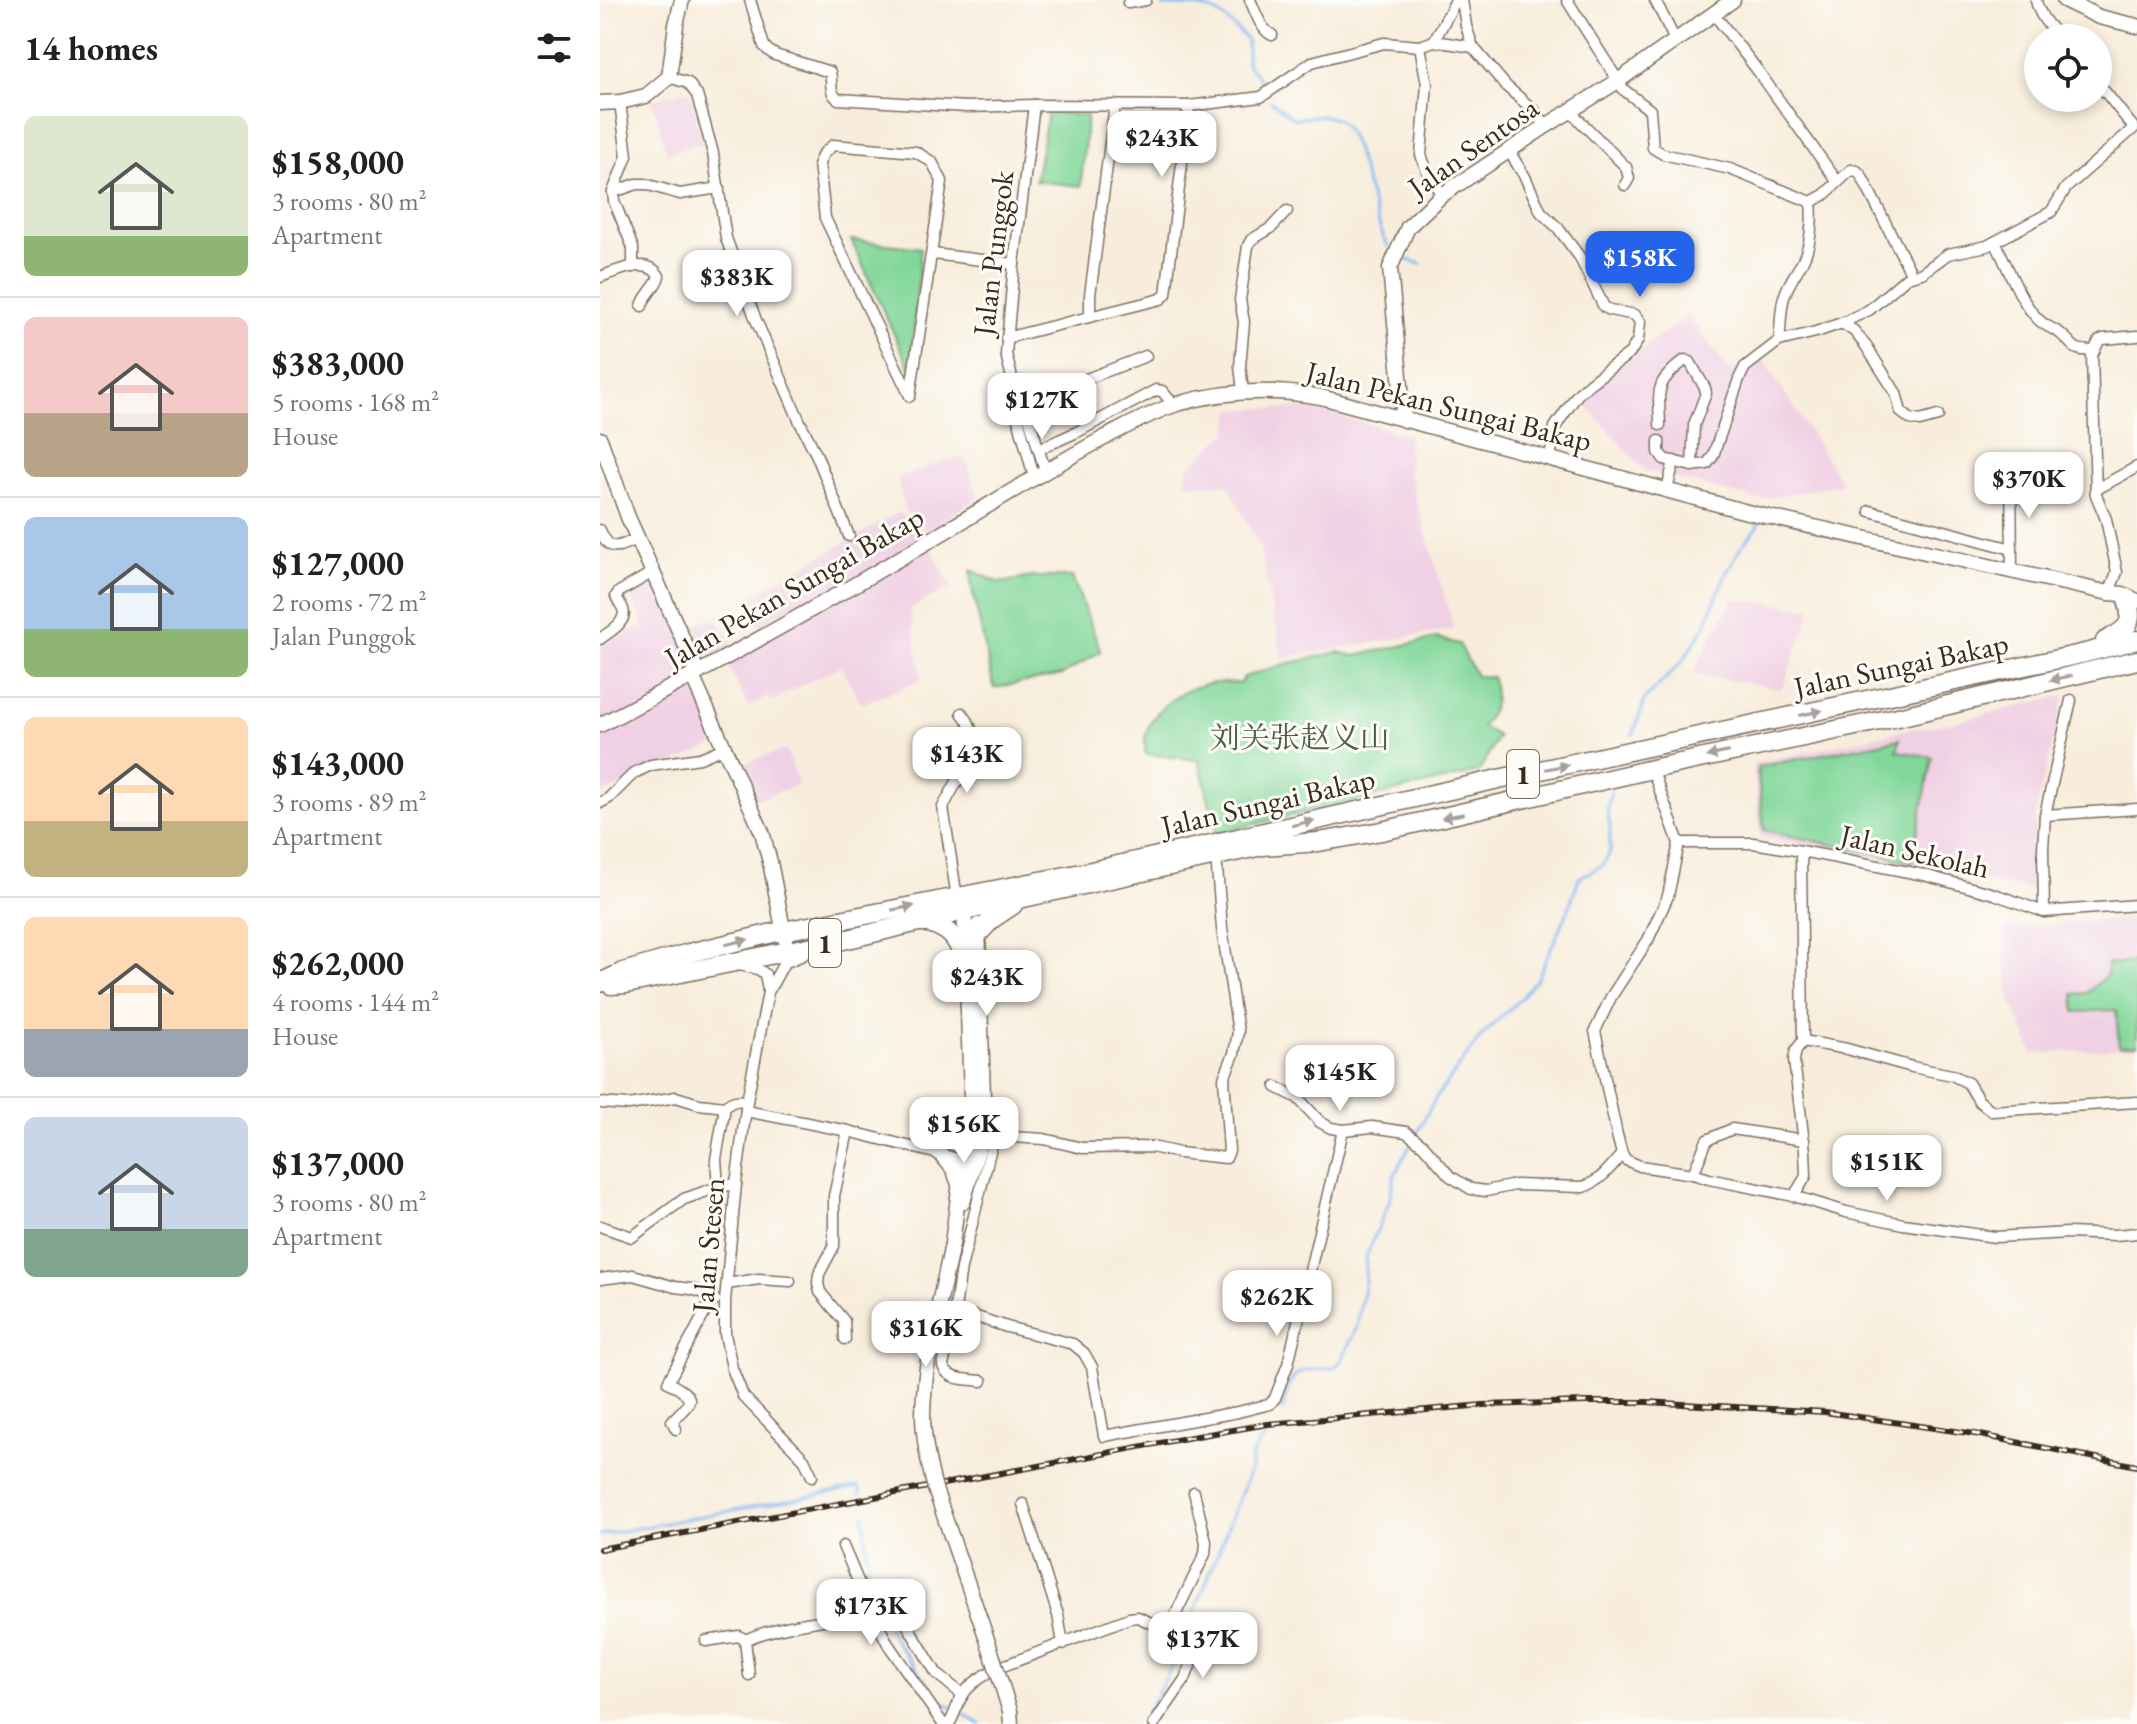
<!DOCTYPE html>
<meta charset="utf-8">
<style>
:root{--surface:#fff;--page:#f6f6f6;--text:#202124;--muted:#757577;--line:#e0e0e0;--accent:#2563eb}
body{margin:0;font-family:"EB Garamond","Noto Serif SC",serif;background:var(--page);color:var(--text);height:100vh;display:flex;flex-direction:column;font-size:30px;white-space:nowrap}
*{box-sizing:border-box;margin:0}
p{font-size:26px;color:var(--muted)}
.icon{flex:none;width:44px;height:44px;fill:none;stroke:currentColor;stroke-width:2;stroke-linecap:round;stroke-linejoin:round}
.map{position:relative;flex:1;overflow:hidden}
.drawer{display:flex;flex-direction:column;background:var(--surface);width:600px}
.drawer>*{flex:none}
.buttons{position:absolute;left:1424px;top:24px;display:grid;gap:16px}
.buttons a{display:grid;place-items:center;width:88px;height:88px;border-radius:50%;background:var(--surface);box-shadow:0 4px 12px #0003;font-size:40px}
.price{position:absolute;translate:-50% -68px;padding:0 18px;border-radius:16px;background:#fff;color:#222;font-size:26px;line-height:52px;filter:drop-shadow(0 2px 4px #0008)}
.price::after{content:'';position:absolute;left:50%;top:48px;width:24px;height:18px;margin-left:-12px;background:inherit;clip-path:polygon(0 0,100% 0,50% 100%)}
.price.current{background:var(--accent);color:#fff}
ul{padding:0;list-style:none}
li{display:flex;align-items:center;gap:24px;height:200px;padding:0 24px}
li+li{border-top:2px solid var(--line)}
li span{display:grid;place-items:center;flex:none;width:224px;height:160px;border-radius:12px;color:#555}
li>.icon{margin-inline-start:auto}
span .icon{width:96px;height:96px;fill:#fffc;stroke-width:1}
li b{font-size:34px}
h2{display:flex;justify-content:space-between;align-items:center;height:96px;padding:0 24px;font-size:34px}
main{display:flex;flex:1;min-height:0}
.map>svg:first-child{display:block}
.built{fill:#f0d0e4}
.green{fill:#81d79a;stroke:#5e805c;stroke-width:2}
.lines{fill:none;stroke-linecap:round;stroke-linejoin:round}
.stream{stroke:#88b9f4;stroke-width:3}
.street-casing{stroke:#7d6e60;stroke-width:13}
.secondary-casing{stroke:#7d6e60;stroke-width:17}
.highway-casing{stroke:#7d6e60;stroke-width:21}
.street{stroke:#fff;stroke-width:10}
.secondary{stroke:#fff;stroke-width:14}
.highway{stroke:#fff;stroke-width:18}
.rail-casing{stroke:#3b2a1e;stroke-width:6}
.rail{stroke:#fdfcf7;stroke-width:3;stroke-dasharray:9;stroke-linecap:butt}
.secondary-bridge-casing{stroke:#7d6e60;stroke-width:17;stroke-linecap:butt}
.secondary-bridge{stroke:#fff;stroke-width:14}
.oneway{fill:#a79f9a}
.labels{text-anchor:middle;dominant-baseline:central;stroke-width:6;stroke-linejoin:round;paint-order:stroke}
.shield{fill:#fdfcf7;stroke:#75695f;stroke-width:2}
.shield-label{font-size:28px;font-weight:bold;fill:#3b2a1e}
.street-label{font-size:30px;fill:#3b2a1e;stroke:#fdfcf7}
.park-label{font-size:30px;fill:#505e43;stroke:#fdfcf7}
</style>
<main>
<section class="drawer">
<h2>14 homes<svg class="icon" aria-label="filters" viewBox="0 0 24 24"><path d="M4 7h16M4 17h16"/><circle cx="9" cy="7" r="2"/><circle cx="15" cy="17" r="2"/></svg></h2>
<ul>
<li><span style="background:linear-gradient(#dfe7d0 75%,#8fb573 0)"><svg class="icon" aria-label="home" viewBox="0 0 24 24"><path d="M3 11l9-7 9 7M6 9v11h12V9"/></svg></span><div><b>$158,000</b><p>3 rooms · 80 m²</p><p>Apartment</p></div></li>
<li><span style="background:linear-gradient(#f6c9c9 60%,#b9a48a 0)"><svg class="icon" aria-label="home" viewBox="0 0 24 24"><path d="M3 11l9-7 9 7M6 9v11h12V9"/></svg></span><div><b>$383,000</b><p>5 rooms · 168 m²</p><p>House</p></div></li>
<li><span style="background:linear-gradient(#a9c7e8 70%,#8fb573 0)"><svg class="icon" aria-label="home" viewBox="0 0 24 24"><path d="M3 11l9-7 9 7M6 9v11h12V9"/></svg></span><div><b>$127,000</b><p>2 rooms · 72 m²</p><p>Jalan Punggok</p></div></li>
<li><span style="background:linear-gradient(#ffd9b3 65%,#c2b280 0)"><svg class="icon" aria-label="home" viewBox="0 0 24 24"><path d="M3 11l9-7 9 7M6 9v11h12V9"/></svg></span><div><b>$143,000</b><p>3 rooms · 89 m²</p><p>Apartment</p></div></li>
<li><span style="background:linear-gradient(#ffd9b3 70%,#9aa5b1 0)"><svg class="icon" aria-label="home" viewBox="0 0 24 24"><path d="M3 11l9-7 9 7M6 9v11h12V9"/></svg></span><div><b>$262,000</b><p>4 rooms · 144 m²</p><p>House</p></div></li>
<li><span style="background:linear-gradient(#c9d6e8 70%,#7fa58c 0)"><svg class="icon" aria-label="home" viewBox="0 0 24 24"><path d="M3 11l9-7 9 7M6 9v11h12V9"/></svg></span><div><b>$137,000</b><p>3 rooms · 80 m²</p><p>Apartment</p></div></li>
</ul>
</section>
<div class="map">
<svg width="1537" height="1724" viewBox="0 0 1537 1724">
<rect width="100%" height="100%" fill="#fdfcf7"/>
<filter id="ink" filterUnits="userSpaceOnUse"><feTurbulence type="fractalNoise" baseFrequency=".0125" numOctaves="2"/><feDisplacementMap in="SourceGraphic" scale="16" xChannelSelector="R" yChannelSelector="G"/><feConvolveMatrix kernelMatrix="1 2 1 2 8 2 1 2 1" color-interpolation-filters="sRGB"/></filter>
<filter id="wash" filterUnits="userSpaceOnUse"><feTurbulence type="fractalNoise" baseFrequency=".006" numOctaves="4" result="noise"/><feDisplacementMap in="SourceGraphic" scale="32" xChannelSelector="R" yChannelSelector="G"/><feGaussianBlur stdDeviation="1.8" result="paint"/><feColorMatrix in="noise" values="0 0 0 0 0 0 0 0 0 0 0 0 0 0 0 0 0 1.4 0 .05"/><feComposite in="paint" operator="in"/></filter>
<g filter="url(#wash)">
<rect width="100%" height="100%" fill="#f8eddc"/>
<!-- built -->
<g class="built">
<path d="M 89,90 L 103,143 L 67,153 L 52,100 Z"/>
<path d="M 1087,315 L 1131,372 L 1160,353 L 1242,484 L 1157,500 L 1044,470 L 980,398 Z"/>
<path d="M 708,408 L 809,435 L 809,474 L 854,629 L 682,658 L 660,547 L 628,485 L 586,484 L 587,469 L 628,432 L 632,409 Z"/>
<path d="M 365,457 L 379,498 L 326,531 L 315,515 L 307,518 L 297,478 L 344,461 Z"/>
<path d="M 300,512 L 308,520 L 314,518 L 352,586 L 310,609 L 322,680 L 261,704 L 241,666 L 171,701 L 168,697 L 148,706 L 127,664 L 93,684 L 117,744 L 0,794 L 0,647 L 44,624 L 29,591 L 51,579 L 84,632 L 115,616 L 133,645 L 161,630 L 146,598 Z"/>
<path d="M 1133,599 L 1212,609 L 1182,689 L 1093,674 Z"/>
<path d="M 1465,695 L 1435,812 L 1434,890 L 1161,837 L 1153,764 L 1305,730 L 1341,725 Z"/>
<path d="M 186,749 L 199,784 L 153,801 L 137,766 Z"/>
<path d="M 1537,919 L 1537,1047 L 1433,1054 L 1410,998 L 1403,928 Z"/>
</g>
<!-- green -->
<g class="green">
<path d="M 448,112 L 487,116 L 481,186 L 435,181 Z"/>
<path d="M 251,240 L 321,248 L 310,369 Z"/>
<path d="M 371,570 L 400,583 L 433,577 L 472,577 L 501,651 L 462,675 L 394,688 L 371,584 Z"/>
<path d="M 837,638 L 859,644 L 876,676 L 892,677 C 898,699 895,708 882,727 L 898,736 L 879,772 L 617,833 L 599,760 L 546,754 C 537,717 581,686 615,683 C 623,682 632,683 641,683 L 644,677 L 681,665 L 738,652 L 755,656 Z"/>
<path d="M 1300,739 L 1297,751 L 1332,757 L 1312,862 L 1164,830 L 1157,767 Z"/>
<path d="M 1537,962 L 1537,1045 L 1519,1046 L 1516,1010 L 1475,1012 L 1474,994 L 1487,993 L 1507,975 L 1507,964 Z"/>
</g>
<g class="lines">
<!-- stream -->
<g class="stream">
<path d="M 563,6 C 610,6 614,5 647,40 L 647,64 L 661,81 L 664,91"/>
<path d="M 671,101 L 694,119 C 708,117 724,113 737,120 C 759,131 772,222 789,247"/>
<path d="M 801,258 L 821,264"/>
<path d="M 1033,735 L 1045,699 L 1082,662 L 1105,626 L 1124,578 L 1141,547 L 1157,528 L 1159,521"/>
<path d="M 682,1410 C 692,1370 693,1370 734,1368 L 741,1361 L 757,1327 L 765,1280 L 766,1257 L 789,1202 L 795,1174 L 835,1099 L 882,1035 L 920,999 L 937,979 L 968,911 L 979,878 L 1003,865 L 1010,852 L 1010,826 L 1007,810 L 1011,792"/>
<path d="M 264,1515 L 270,1586 L 292,1636 L 340,1701 L 353,1707"/>
<path d="M 0,1535 L 259,1487 L 261,1494"/>
<path d="M 586,1634 L 651,1468 C 650,1454 654,1449 664,1439"/>
<path d="M 359,1711 L 380,1724"/>
<path d="M 541,1724 L 577,1657 L 583,1641"/>
</g>
</g>
</g>
<g filter="url(#ink)">
<g class="lines">
<!-- street casing -->
<g class="street-casing">
<g id="street">
<path d="M 150,0 L 164,46 L 169,51 L 175,55 L 230,72 C 233,82 228,92 238,99 L 366,107 L 434,105 L 589,106 L 566,294 L 561,299 L 406,338"/>
<path d="M 650,0 C 656,12 660,29 672,35"/>
<path d="M 862,0 L 866,26 L 873,47 L 906,86 L 938,114 L 946,126"/>
<path d="M 967,0 L 1024,90 L 1050,110 L 1053,148 L 1063,154 L 1130,169 L 1211,202 L 1224,195 L 1251,170 L 1257,171 L 1261,175 L 1312,275"/>
<path d="M 1055,0 L 1076,42"/>
<path d="M 1436,0 C 1439,16 1449,26 1460,38"/>
<path d="M 528,3 L 546,0"/>
<path d="M 1114,14 L 1158,71 L 1237,181"/>
<path d="M 834,41 L 856,0"/>
<path d="M 820,46 L 827,84 L 821,155 L 827,171 L 842,195"/>
<path d="M 69,77 L 88,83 L 97,95 L 113,153 L 126,238 L 156,320 L 200,422 L 217,456 L 249,536"/>
<path d="M 20,102 L 27,156 L 13,192 L 14,201 L 33,248 L 33,267"/>
<path d="M 589,106 L 661,97 L 712,62 L 784,43 L 820,46 L 834,41 L 873,47"/>
<path d="M 970,111 L 1026,167 L 1029,178 L 1025,185"/>
<path d="M 233,145 L 316,152 L 332,162 L 342,181 L 310,396 L 225,218 L 219,163 L 223,154 Z"/>
<path d="M 909,151 L 925,177 L 941,212 L 958,228 L 979,256 L 1004,307 L 1010,310 L 1035,315 L 1040,322 L 1038,340 L 1030,353 L 989,384 L 977,395 L 955,427 L 950,459"/>
<path d="M 13,192 L 37,184 L 45,184 L 80,194 L 119,188"/>
<path d="M 1395,242 C 1408,266 1419,301 1439,320 C 1445,326 1454,329 1461,334 C 1476,346 1469,350 1493,351"/>
<path d="M 333,254 L 414,264"/>
<path d="M 0,277 C 17,271 48,256 59,276 C 56,288 45,294 42,306"/>
<path d="M 490,316 L 490,295 L 515,105"/>
<path d="M 1242,323 L 1254,331 L 1266,346 L 1296,393 L 1301,412 L 1310,419 L 1320,421 L 1338,416"/>
<path d="M 1179,341 C 1181,327 1180,311 1184,297 C 1188,284 1195,275 1201,264 C 1211,246 1213,221 1211,202"/>
<path d="M 643,391 L 640,366 L 644,322 L 640,300 L 648,246 L 651,240 L 671,228 L 687,211"/>
<path d="M 419,405 L 546,356"/>
<path d="M 419,406 L 428,415 L 445,470"/>
<path d="M 1060,425 C 1059,388 1054,384 1085,360 L 1090,362 L 1105,388 L 1106,393 L 1094,425 L 1092,466"/>
<path d="M 1059,441 L 1059,452 L 1064,459 L 1092,466 L 1107,464 L 1113,456 L 1139,379 L 1145,367 L 1179,341 L 1216,332 L 1242,323 L 1269,310 L 1307,277 L 1322,273 L 1348,254 L 1387,246 L 1451,212 L 1466,188 L 1534,128 L 1498,83"/>
<path d="M 439,449 L 477,432 L 556,390 L 562,391 L 574,405"/>
<path d="M 1411,468 L 1412,571"/>
<path d="M 434,477 L 418,418 L 419,406 L 406,354 L 414,264 L 434,105"/>
<path d="M 1067,490 L 1074,461"/>
<path d="M 1495,490 L 1537,467"/>
<path d="M 1270,511 L 1412,549"/>
<path d="M 0,530 C 10,554 18,547 38,538"/>
<path d="M 1509,593 L 1517,572 L 1506,519 L 1496,495 L 1492,355 L 1499,341 L 1503,339 L 1537,336"/>
<path d="M 0,639 C 9,632 28,622 23,609 C 21,604 18,601 16,596 L 19,592 L 53,572"/>
<path d="M 1052,769 L 1079,843 L 1068,896 L 1048,940 L 1011,997 L 995,1031 L 1017,1135 L 1022,1154 L 1026,1160 L 1040,1166 L 1093,1174 L 1109,1179 L 1194,1196 L 1246,1212 L 1303,1224 L 1395,1237 L 1468,1233 L 1515,1235 L 1537,1233"/>
<path d="M 0,803 L 9,798 L 34,773 L 51,765 L 100,758 L 124,748"/>
<path d="M 1445,815 L 1537,809"/>
<path d="M 1079,843 L 1153,843 L 1201,851 L 1324,875 L 1394,894 L 1444,912 L 1537,905"/>
<path d="M 1201,851 L 1203,1041"/>
<path d="M 357,898 L 343,807 L 373,752 C 375,738 371,723 362,713"/>
<path d="M 1444,912 L 1443,849 L 1445,815 L 1471,700"/>
<path d="M 203,955 L 184,963 L 168,992 L 147,1101 L 136,1184 L 125,1301 L 125,1334 L 132,1368 L 143,1396 L 204,1459 L 212,1476"/>
<path d="M 139,965 L 158,969 L 165,974 L 168,990"/>
<path d="M 676,1087 L 698,1098 L 720,1122 L 731,1128 L 743,1130 L 772,1127 L 806,1132 L 823,1145 L 850,1176 L 871,1189 L 886,1191 L 915,1185 L 983,1187 C 1001,1181 1010,1168 1022,1154"/>
<path d="M 0,1103 L 29,1105 L 76,1097 L 99,1104 L 125,1107"/>
<path d="M 146,1111 L 248,1131 L 363,1160"/>
<path d="M 394,1136 L 361,1268 L 355,1308 L 361,1312 L 407,1327 L 473,1344 L 484,1353 L 492,1367 L 504,1436 L 638,1412 L 670,1404 L 675,1398 L 688,1364 L 743,1130"/>
<path d="M 390,1138 L 394,1136 L 444,1139 L 482,1148 L 552,1147 L 579,1153 L 626,1158 L 629,1151 L 624,1078 L 634,1054 L 638,1032 L 622,928 L 616,856"/>
<path d="M 1093,1174 L 1107,1140 L 1132,1129 L 1204,1140"/>
<path d="M 118,1187 L 116,1159 L 125,1107 C 132,1100 138,1100 147,1101"/>
<path d="M 1194,1196 L 1206,1176 L 1205,1151 L 1194,1060 L 1196,1050 L 1203,1041 L 1247,1049 L 1312,1067 L 1352,1075 L 1368,1083 L 1379,1101 L 1392,1111 L 1537,1102"/>
<path d="M 0,1226 L 32,1237 L 84,1199 L 118,1187 L 136,1184"/>
<path d="M 0,1279 L 33,1275 L 75,1287 L 91,1289 L 104,1293 L 115,1300"/>
<path d="M 127,1284 L 159,1279 L 190,1281"/>
<path d="M 355,1308 L 343,1366 C 348,1381 367,1379 382,1381"/>
<path d="M 245,1339 L 244,1321 L 220,1292 L 218,1283 L 219,1274 L 234,1246 L 234,1196 L 248,1131"/>
<path d="M 76,1429 L 72,1421 C 95,1398 96,1399 68,1382 L 112,1299"/>
<path d="M 423,1504 L 458,1615 L 463,1644"/>
<path d="M 243,1546 L 269,1607 L 288,1644 L 343,1724"/>
<path d="M 269,1607 L 292,1600 L 337,1674 L 363,1695"/>
<path d="M 568,1630 L 605,1554 L 606,1542 L 594,1492"/>
<path d="M 106,1641 L 139,1636 L 145,1640"/>
<path d="M 149,1675 L 145,1640 C 183,1623 231,1620 271,1612"/>
<path d="M 349,1724 C 354,1716 356,1708 360,1700 C 367,1685 382,1677 395,1669 L 529,1618 L 538,1617 L 590,1641 L 597,1648 L 585,1679 L 554,1724"/>
</g>
</g>
<!-- secondary casing -->
<g class="secondary-casing">
<g id="secondary">
<path d="M 1464,0 L 1499,17 L 1537,26"/>
<path d="M 0,103 L 20,102 L 46,96 L 69,77 L 76,25 L 82,0"/>
<path d="M 804,420 L 790,268 L 808,227 L 842,195 L 946,126 L 1018,81 L 1133,0"/>
<path d="M 0,439 L 28,517 L 98,673"/>
<path d="M 92,676 L 162,832 L 170,862 L 185,939"/>
<path d="M 0,725 C 120,662 238,596 354,526 C 404,496 454,465 506,437 C 529,425 552,412 577,404 C 625,390 672,388 721,397 L 1147,512 L 1509,593 L 1523,594 L 1537,601"/>
<path d="M 340,1153 L 354,1170 L 358,1182"/>
<path d="M 363,1202 L 378,1150 L 383,1097 L 378,925"/>
<path d="M 352,1244 L 371,1096 L 364,902"/>
</g>
</g>
<!-- highway casing -->
<g class="highway-casing">
<g id="highway">
<path d="M 1505,641 C 1523,631 1535,627 1528,603"/>
<path d="M 323,922 C 350,926 361,942 366,969"/>
<path d="M 378,934 L 392,919 L 413,905"/>
<path d="M 0,983 L 23,972 L 89,953 L 173,933 L 487,872 L 903,778 L 1481,654 L 1537,640"/>
<path d="M 11,985 L 26,984 L 248,939 L 364,911 L 662,846 L 719,842 L 782,831 L 1052,769 L 1298,717 L 1537,660"/>
</g>
</g>
<!-- street -->
<use href="#street" class="street"/>
<!-- secondary -->
<use href="#secondary" class="secondary"/>
<!-- highway -->
<use href="#highway" class="highway"/>
<!-- rail casing -->
<g class="rail-casing">
<path id="rail" d="M 0,1549 L 597,1436 L 668,1424 L 883,1405 L 985,1402 L 1047,1402 L 1225,1412 L 1375,1434 L 1537,1466"/>
</g>
<!-- rail -->
<use href="#rail" class="rail"/>
<!-- secondary-bridge casing -->
<g class="secondary-bridge-casing">
<path id="secondary-bridge" d="M 352,1244 C 341,1299 324,1358 323,1414 C 323,1441 329,1467 336,1492 L 390,1648 L 410,1711 L 411,1724"/>
</g>
<!-- secondary-bridge -->
<use href="#secondary-bridge" class="secondary-bridge"/>
</g>
<!-- one-way arrows -->
<defs><path id="oneway-solid" d="M-6-.8H1V-3.2L6.5 0L1 3.2V.8H-6Z" transform="scale(2)"/></defs>
<g class="oneway">
<use href="#oneway-solid" transform="translate(1461 678) rotate(167)"/>
<use href="#oneway-solid" transform="translate(1211 713) rotate(-12)"/>
<use href="#oneway-solid" transform="translate(1118 754) rotate(168)"/>
<use href="#oneway-solid" transform="translate(957 767) rotate(-11)"/>
<use href="#oneway-solid" transform="translate(853 816) rotate(168)"/>
<use href="#oneway-solid" transform="translate(703 823) rotate(-13)"/>
<use href="#oneway-solid" transform="translate(303 908) rotate(-11)"/>
<use href="#oneway-solid" transform="translate(137 942) rotate(-13)"/>
</g>
</g>
<g class="labels">
<!-- shield labels -->
<g class="shield">
<rect x="907" y="750" width="32" height="48" rx="6"/>
<rect x="209" y="919" width="32" height="48" rx="6"/>
</g>
<g class="shield-label">
<text x="923" y="774">1</text>
<text x="225" y="943">1</text>
</g>
<!-- street labels -->
<g class="street-label">
<text transform="translate(873 147) rotate(-35)">Jalan Sentosa</text>
<text transform="translate(393 253) rotate(-83)">Jalan Punggok</text>
<text transform="translate(849 406) rotate(14)">Jalan Pekan Sungai Bakap</text>
<text transform="translate(194 587) rotate(-30)">Jalan Pekan Sungai Bakap</text>
<text transform="translate(1301 665) rotate(-12)">Jalan Sungai Bakap</text>
<text transform="translate(668 802) rotate(-13)">Jalan Sungai Bakap</text>
<text transform="translate(1315 851) rotate(13)">Jalan Sekolah</text>
<text transform="translate(108 1245) rotate(-85)">Jalan Stesen</text>
</g>
<!-- park labels -->
<g class="park-label">
<text x="700" y="737">刘关张赵义山</text>
</g>
</g>
</svg>
<div class="buttons">
<a><svg class="icon" aria-label="locate" viewBox="0 0 24 24"><circle cx="12" cy="12" r="6"/><path d="M12 2v4M12 18v4M2 12h4M18 12h4"/></svg></a>
</div>
<b class="price" style="left:562px;top:179px">$243K</b>
<b class="price current" style="left:1040px;top:299px">$158K</b>
<b class="price" style="left:137px;top:318px">$383K</b>
<b class="price" style="left:442px;top:441px">$127K</b>
<b class="price" style="left:1429px;top:520px">$370K</b>
<b class="price" style="left:367px;top:795px">$143K</b>
<b class="price" style="left:387px;top:1018px">$243K</b>
<b class="price" style="left:740px;top:1113px">$145K</b>
<b class="price" style="left:364px;top:1165px">$156K</b>
<b class="price" style="left:1287px;top:1203px">$151K</b>
<b class="price" style="left:677px;top:1338px">$262K</b>
<b class="price" style="left:326px;top:1369px">$316K</b>
<b class="price" style="left:271px;top:1647px">$173K</b>
<b class="price" style="left:603px;top:1680px">$137K</b>
</div>
</main>
